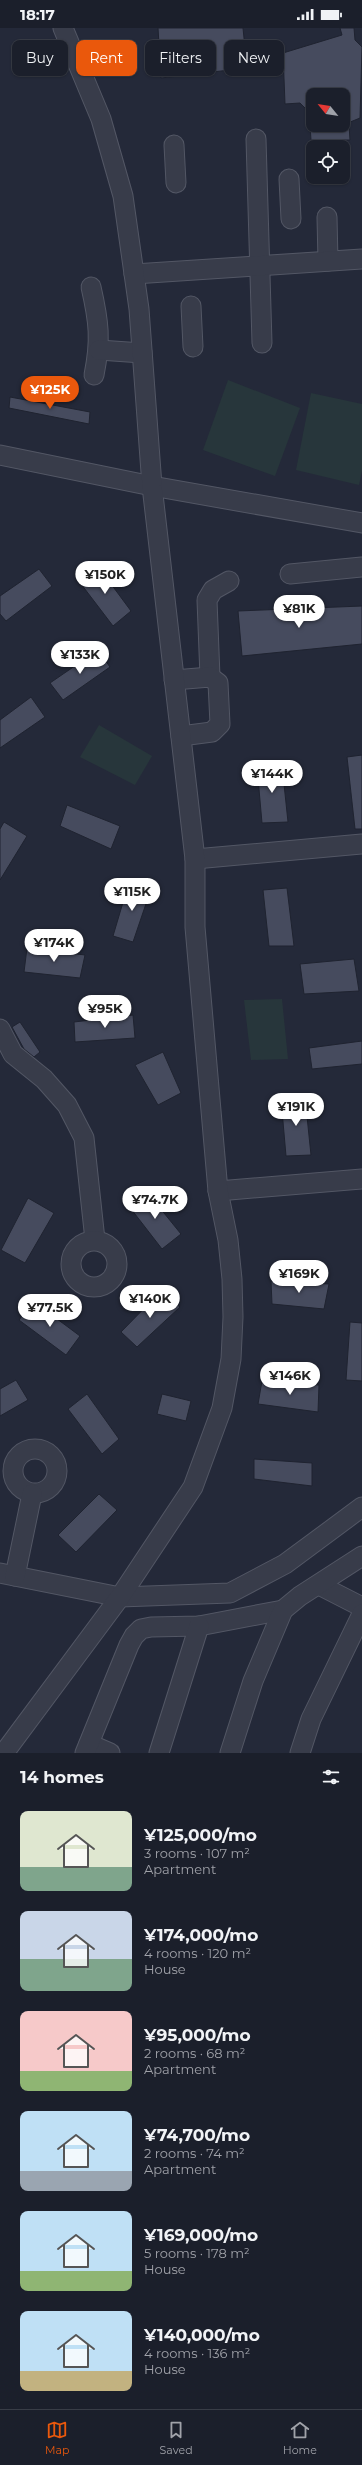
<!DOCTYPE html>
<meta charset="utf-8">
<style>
:root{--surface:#1b1f2b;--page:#242733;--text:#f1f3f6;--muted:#a0a2a9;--line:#393d47;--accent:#ea580c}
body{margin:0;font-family:Montserrat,sans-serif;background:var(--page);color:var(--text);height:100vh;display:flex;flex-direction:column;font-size:15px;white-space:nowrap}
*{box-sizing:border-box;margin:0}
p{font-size:13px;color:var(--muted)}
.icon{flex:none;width:22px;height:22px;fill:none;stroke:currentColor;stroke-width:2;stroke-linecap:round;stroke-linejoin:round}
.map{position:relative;height:1725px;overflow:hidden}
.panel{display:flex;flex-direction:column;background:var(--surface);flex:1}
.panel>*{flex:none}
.hud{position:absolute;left:12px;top:12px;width:338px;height:36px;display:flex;gap:8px}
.needle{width:26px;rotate:300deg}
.fabs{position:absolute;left:306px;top:60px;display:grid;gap:8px}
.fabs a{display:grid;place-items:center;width:44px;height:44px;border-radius:8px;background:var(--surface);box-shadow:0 1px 3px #0004,0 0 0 1px var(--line);font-size:20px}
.price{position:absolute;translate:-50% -34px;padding:0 9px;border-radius:14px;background:#fff;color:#222;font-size:13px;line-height:26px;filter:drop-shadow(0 1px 2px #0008)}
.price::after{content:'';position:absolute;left:50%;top:24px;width:12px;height:9px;margin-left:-6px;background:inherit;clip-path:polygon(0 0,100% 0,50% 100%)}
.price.active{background:var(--accent);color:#fff}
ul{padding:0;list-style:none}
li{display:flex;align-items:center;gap:12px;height:100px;padding:0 20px}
li span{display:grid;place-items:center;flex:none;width:112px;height:80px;border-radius:8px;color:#555}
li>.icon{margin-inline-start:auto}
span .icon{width:48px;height:48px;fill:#fffc;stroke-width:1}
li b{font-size:17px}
h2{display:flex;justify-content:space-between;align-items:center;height:48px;padding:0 20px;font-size:17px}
.pill{padding:0 14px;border-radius:8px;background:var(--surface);box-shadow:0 1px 3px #0004,0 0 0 1px var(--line);font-size:14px;line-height:36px}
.pill.active{background:var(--accent);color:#fff}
.status{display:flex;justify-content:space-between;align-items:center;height:28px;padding:0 20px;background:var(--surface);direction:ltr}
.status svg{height:11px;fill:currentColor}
.tab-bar{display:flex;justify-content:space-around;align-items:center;height:56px;border-top:1px solid var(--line);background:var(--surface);font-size:11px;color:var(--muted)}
.tab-bar a{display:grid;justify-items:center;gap:2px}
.tab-bar .active{color:var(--accent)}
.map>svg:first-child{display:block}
.green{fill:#27363b}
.building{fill:#464b5e;stroke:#1f2330}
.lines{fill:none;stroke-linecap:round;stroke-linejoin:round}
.minor-casing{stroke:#535765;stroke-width:21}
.minor{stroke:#383c4a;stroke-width:19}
</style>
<div class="status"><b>18:17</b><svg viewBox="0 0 49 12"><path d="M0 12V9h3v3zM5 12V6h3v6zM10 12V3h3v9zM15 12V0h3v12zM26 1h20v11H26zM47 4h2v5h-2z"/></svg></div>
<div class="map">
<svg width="362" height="1725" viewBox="0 0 362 1725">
<rect width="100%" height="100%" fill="#242939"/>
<!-- green -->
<g class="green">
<path d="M 228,352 L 300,380 L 275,448 L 203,422 Z"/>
<path d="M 311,365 L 362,376 L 362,443 L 359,457 L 296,442 Z"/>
<path d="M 99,697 L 152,728 L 135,757 L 80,729 Z"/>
<path d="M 282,971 L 288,1031 L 251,1032 L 244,972 Z"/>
</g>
<!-- building -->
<g class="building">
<path d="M 158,0 L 243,0 L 247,40 L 161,50 Z"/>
<path d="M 340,0 L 354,0 L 355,12 L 362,19 L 360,90 L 343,97 L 343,67 L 313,67 L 313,88 L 300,75 L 285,76 L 283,25 L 342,7 Z"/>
<path d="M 310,97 L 349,97 L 350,112 L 311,112 Z"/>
<path d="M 10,369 L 90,384 L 89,396 L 9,380 Z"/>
<path d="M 97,537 L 131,583 L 113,598 L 78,552 Z"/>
<path d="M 39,541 L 52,558 L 6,593 L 0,586 L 0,568 Z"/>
<path d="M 362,578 L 362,616 L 242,628 L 238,583 Z"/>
<path d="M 98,622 L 110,639 L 63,672 L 50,655 Z"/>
<path d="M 31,669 L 45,689 L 0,720 L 0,692 Z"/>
<path d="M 362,727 L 362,801 L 355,801 L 347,729 Z"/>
<path d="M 282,737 L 288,794 L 262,795 L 257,739 Z"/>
<path d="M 67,777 L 120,798 L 111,821 L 60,798 Z"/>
<path d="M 4,794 L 27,808 L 0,852 L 0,801 Z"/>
<path d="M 129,854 L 151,861 L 133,914 L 113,908 Z"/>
<path d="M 287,860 L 294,918 L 269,918 L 263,862 Z"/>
<path d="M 27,920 L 85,927 L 80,950 L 24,944 Z"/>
<path d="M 354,931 L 359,963 L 304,966 L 300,936 Z"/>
<path d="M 133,987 L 135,1010 L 75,1014 L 74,994 Z"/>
<path d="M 20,994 L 40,1024 L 34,1029 L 24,1021 L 12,999 Z"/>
<path d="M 362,1013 L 362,1036 L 312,1041 L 309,1020 Z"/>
<path d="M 163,1024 L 181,1065 L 158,1077 L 135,1037 Z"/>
<path d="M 305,1069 L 311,1127 L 286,1128 L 281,1071 Z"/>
<path d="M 147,1164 L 181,1206 L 162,1221 L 128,1177 Z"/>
<path d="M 28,1170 L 54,1185 L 25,1235 L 1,1222 Z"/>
<path d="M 271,1253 L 329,1256 L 324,1281 L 272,1276 Z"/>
<path d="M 161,1263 L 180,1279 L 137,1319 L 121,1304 Z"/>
<path d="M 33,1273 L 80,1308 L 66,1327 L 19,1292 Z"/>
<path d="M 350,1294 L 362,1295 L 362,1353 L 346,1352 Z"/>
<path d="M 16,1352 L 28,1372 L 0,1388 L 0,1361 Z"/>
<path d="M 262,1353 L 319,1357 L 318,1384 L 258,1376 Z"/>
<path d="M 87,1366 L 119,1411 L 102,1426 L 68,1381 Z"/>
<path d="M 162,1366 L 191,1373 L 186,1393 L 157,1386 Z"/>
<path d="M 254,1431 L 312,1435 L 312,1458 L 254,1451 Z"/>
<path d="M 99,1466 L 117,1482 L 76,1524 L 58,1507 Z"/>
</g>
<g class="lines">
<!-- minor casing -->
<g class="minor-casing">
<g id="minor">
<path d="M 256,111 L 262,315"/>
<path d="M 174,117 L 176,155"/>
<path d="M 289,151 L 291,191"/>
<path d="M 327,189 L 328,233"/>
<path d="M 134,246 L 362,231"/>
<path d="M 91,259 C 99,294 101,312 94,347"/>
<path d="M 191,278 L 193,319"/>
<path d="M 99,322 L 142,325"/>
<path d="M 0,427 L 152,458 L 362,495"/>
<path d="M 290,546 L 362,539"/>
<path d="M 210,649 L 207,572 L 213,562 L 229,553"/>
<path d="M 174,652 L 210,649 L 218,655 L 220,696 L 212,704 L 181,708"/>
<path d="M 195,831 L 362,816"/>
<path d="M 0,1001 L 13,1026 L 44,1051 L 67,1077 L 84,1110 L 95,1212"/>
<path d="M 218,1163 L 362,1151"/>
<circle cx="94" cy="1236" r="23"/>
<circle cx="35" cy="1443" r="22"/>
<path d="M 0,1545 L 120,1569 L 230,1565 L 285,1536 L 362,1479"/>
<path d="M 15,1548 L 32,1466"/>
<path d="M 319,1557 L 362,1579"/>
<path d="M 89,1716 L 110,1725"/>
<path d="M 4,1725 L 120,1569 L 193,1459 L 222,1380 L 231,1331 L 233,1289 L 232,1251 L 228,1212 L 218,1163 L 195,899 L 195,831 L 152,458 L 139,281 L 123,168 L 101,91 L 63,0"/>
<path d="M 85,1725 L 129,1617 L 134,1608 L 141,1601 L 151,1599 L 199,1598 L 283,1582"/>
<path d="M 159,1725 L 199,1598"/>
<path d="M 230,1725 L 253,1653 L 283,1582 L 300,1568 L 362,1528"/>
<path d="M 300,1725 L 311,1691 L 362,1586"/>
</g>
</g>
<!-- minor -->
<use href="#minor" class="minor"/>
</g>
</svg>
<div class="fabs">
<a><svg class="needle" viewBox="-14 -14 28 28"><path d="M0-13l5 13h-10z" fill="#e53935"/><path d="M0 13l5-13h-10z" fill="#a0a2a9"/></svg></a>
<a><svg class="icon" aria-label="locate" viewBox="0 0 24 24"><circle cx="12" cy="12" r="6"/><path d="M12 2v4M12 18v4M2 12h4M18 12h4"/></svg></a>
</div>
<b class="price active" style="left:50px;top:382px">¥125K</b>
<b class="price" style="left:105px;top:567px">¥150K</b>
<b class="price" style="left:299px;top:601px">¥81K</b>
<b class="price" style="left:80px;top:647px">¥133K</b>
<b class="price" style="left:272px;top:766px">¥144K</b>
<b class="price" style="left:132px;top:884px">¥115K</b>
<b class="price" style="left:54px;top:935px">¥174K</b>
<b class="price" style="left:105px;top:1001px">¥95K</b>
<b class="price" style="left:296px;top:1099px">¥191K</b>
<b class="price" style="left:155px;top:1192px">¥74.7K</b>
<b class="price" style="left:299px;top:1266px">¥169K</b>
<b class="price" style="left:150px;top:1291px">¥140K</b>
<b class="price" style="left:50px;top:1300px">¥77.5K</b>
<b class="price" style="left:290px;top:1368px">¥146K</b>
<div class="hud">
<a class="pill">Buy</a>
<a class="pill active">Rent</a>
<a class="pill">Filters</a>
<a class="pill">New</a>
</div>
</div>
<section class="panel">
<h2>14 homes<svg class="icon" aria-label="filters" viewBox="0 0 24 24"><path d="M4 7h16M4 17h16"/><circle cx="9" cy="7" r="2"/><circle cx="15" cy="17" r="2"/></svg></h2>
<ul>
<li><span style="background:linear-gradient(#dfe7d0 70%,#7fa58c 0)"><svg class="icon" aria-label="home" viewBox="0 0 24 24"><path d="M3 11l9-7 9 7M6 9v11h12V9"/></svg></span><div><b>¥125,000/mo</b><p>3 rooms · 107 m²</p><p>Apartment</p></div></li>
<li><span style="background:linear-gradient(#c9d6e8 60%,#7fa58c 0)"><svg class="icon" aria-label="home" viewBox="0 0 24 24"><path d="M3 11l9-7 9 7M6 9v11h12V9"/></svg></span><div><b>¥174,000/mo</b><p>4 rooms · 120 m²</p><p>House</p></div></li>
<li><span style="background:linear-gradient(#f6c9c9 75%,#8fb573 0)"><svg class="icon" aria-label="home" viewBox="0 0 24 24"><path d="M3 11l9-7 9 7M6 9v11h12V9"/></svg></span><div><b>¥95,000/mo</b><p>2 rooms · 68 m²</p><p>Apartment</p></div></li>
<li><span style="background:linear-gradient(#bfe0f5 75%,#9aa5b1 0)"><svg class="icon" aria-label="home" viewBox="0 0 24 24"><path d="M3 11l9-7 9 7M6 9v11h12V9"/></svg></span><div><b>¥74,700/mo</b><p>2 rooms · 74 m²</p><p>Apartment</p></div></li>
<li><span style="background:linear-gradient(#bfe0f5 75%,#8fb573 0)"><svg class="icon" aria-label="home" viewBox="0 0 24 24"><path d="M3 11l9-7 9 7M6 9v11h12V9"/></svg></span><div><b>¥169,000/mo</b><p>5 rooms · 178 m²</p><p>House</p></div></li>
<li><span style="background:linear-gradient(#bfe0f5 75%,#c2b280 0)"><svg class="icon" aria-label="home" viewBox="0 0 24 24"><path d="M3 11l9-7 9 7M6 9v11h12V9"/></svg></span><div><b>¥140,000/mo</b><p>4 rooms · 136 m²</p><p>House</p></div></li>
</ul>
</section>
<nav class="tab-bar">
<a class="active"><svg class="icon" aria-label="map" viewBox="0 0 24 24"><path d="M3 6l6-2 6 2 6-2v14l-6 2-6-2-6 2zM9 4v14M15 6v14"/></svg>Map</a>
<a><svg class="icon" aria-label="saved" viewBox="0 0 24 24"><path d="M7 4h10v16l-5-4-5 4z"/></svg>Saved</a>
<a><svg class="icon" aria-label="home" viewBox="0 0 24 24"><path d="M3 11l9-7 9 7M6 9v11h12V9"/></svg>Home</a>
</nav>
